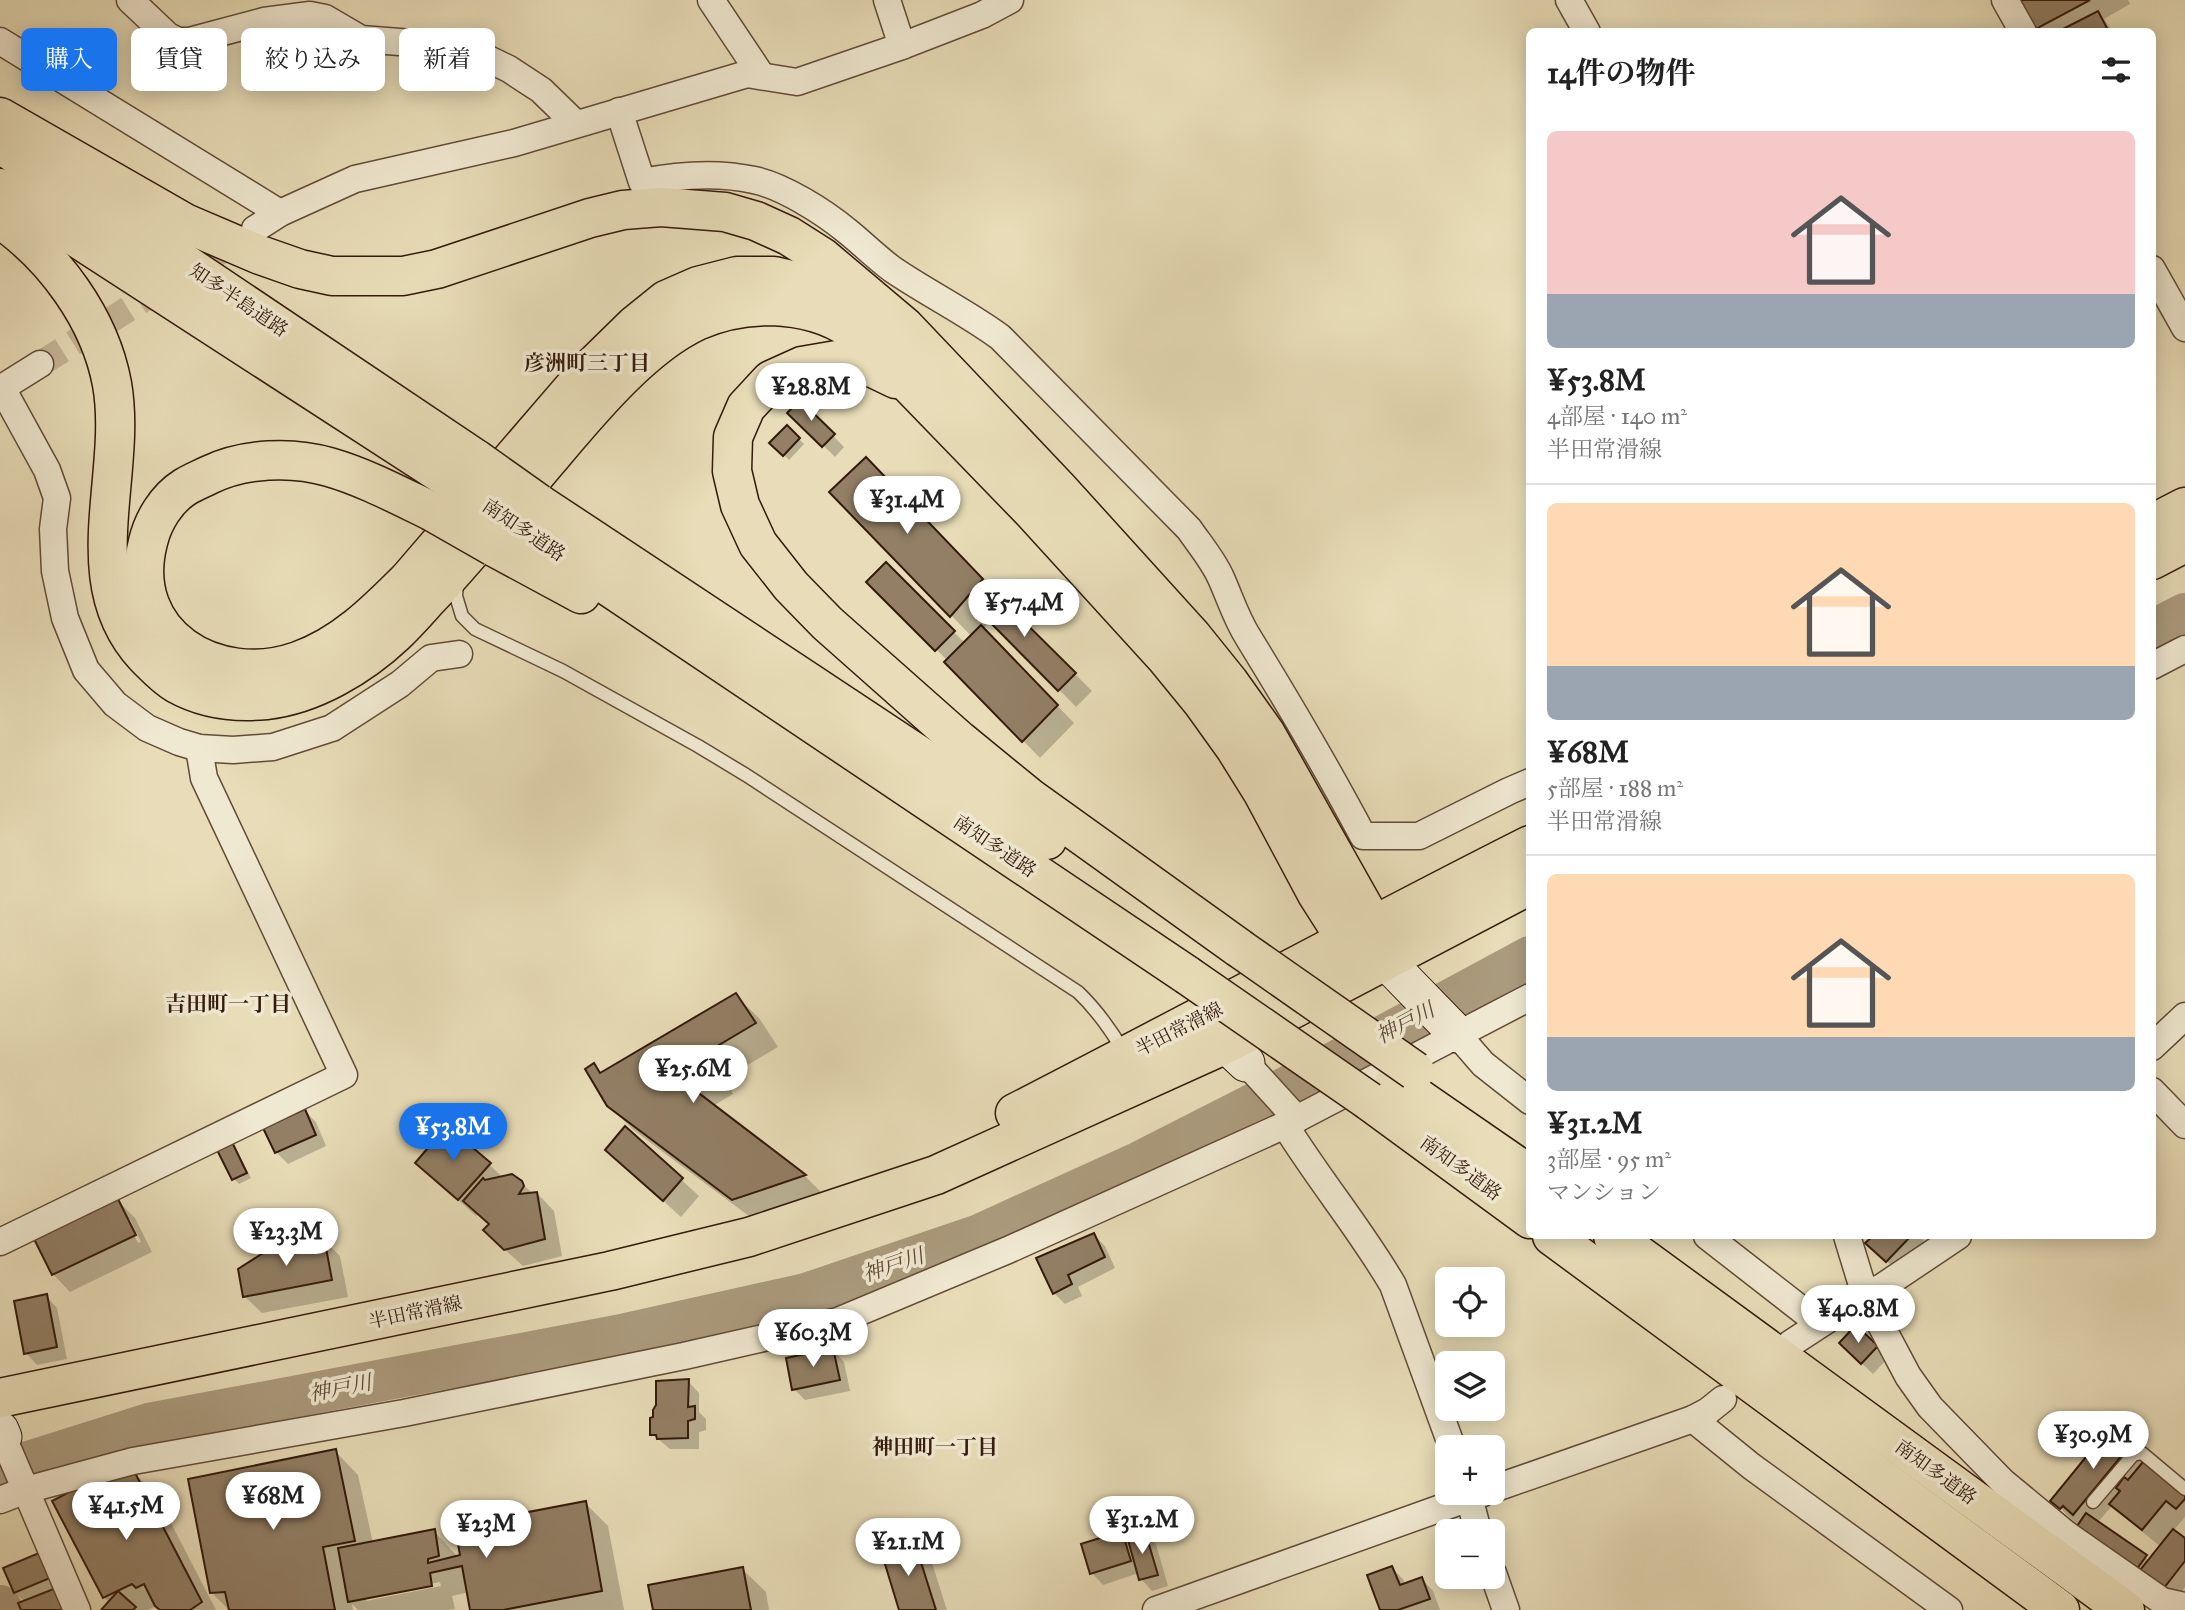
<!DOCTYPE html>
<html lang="ja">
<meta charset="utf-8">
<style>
:root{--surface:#fff;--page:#f6f6f6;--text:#222;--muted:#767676;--line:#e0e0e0;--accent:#1a73e8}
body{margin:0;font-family:"IM FELL Great Primer","Noto Serif JP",serif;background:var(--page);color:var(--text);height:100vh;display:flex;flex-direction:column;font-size:26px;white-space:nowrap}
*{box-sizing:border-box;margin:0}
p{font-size:23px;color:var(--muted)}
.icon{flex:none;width:38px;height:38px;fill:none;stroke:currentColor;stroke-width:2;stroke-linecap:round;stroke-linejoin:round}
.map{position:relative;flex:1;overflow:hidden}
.drawer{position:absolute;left:1526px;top:28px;width:630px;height:1211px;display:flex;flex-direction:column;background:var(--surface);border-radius:10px;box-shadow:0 4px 18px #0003}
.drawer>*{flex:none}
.top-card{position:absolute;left:21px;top:28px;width:665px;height:63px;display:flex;gap:14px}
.fabs{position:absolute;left:1435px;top:1267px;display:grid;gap:14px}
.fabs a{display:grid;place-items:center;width:70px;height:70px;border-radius:10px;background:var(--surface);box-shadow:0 4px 18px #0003;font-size:35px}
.price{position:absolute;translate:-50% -60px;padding:0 16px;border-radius:24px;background:#fff;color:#222;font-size:23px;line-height:46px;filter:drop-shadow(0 2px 4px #0008)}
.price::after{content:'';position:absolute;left:50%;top:42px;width:21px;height:16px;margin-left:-10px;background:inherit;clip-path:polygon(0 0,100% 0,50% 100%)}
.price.selected{background:var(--accent);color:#fff}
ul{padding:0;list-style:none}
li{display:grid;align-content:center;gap:14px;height:371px;padding:0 21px}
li+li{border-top:2px solid var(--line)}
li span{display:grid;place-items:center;height:217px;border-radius:10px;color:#555}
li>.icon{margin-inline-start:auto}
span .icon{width:126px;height:126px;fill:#fffc;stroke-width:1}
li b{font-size:30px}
h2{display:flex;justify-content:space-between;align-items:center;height:84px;padding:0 21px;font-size:30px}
.pill{padding:0 24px;border-radius:10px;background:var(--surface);box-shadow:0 4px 18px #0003;font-size:24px;line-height:63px}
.pill.selected{background:var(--accent);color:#fff}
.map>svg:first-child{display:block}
.shadow{fill:#0003;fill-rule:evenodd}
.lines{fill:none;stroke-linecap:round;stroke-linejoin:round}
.river{stroke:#ab9b7e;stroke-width:42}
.building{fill:#927f65;stroke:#341a0c;stroke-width:2}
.street-tunnel{stroke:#c4b696;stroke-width:26;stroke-dasharray:26 13;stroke-linecap:butt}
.lane-casing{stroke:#614b37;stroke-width:15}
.street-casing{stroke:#614b37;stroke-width:29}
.secondary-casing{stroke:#341a0c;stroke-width:39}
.primary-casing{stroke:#341a0c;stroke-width:41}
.highway-casing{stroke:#341a0c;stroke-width:41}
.lane{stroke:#f0e9d1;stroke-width:12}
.street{stroke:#f0e9d1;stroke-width:26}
.secondary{stroke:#f0e9d1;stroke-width:37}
.primary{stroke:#e8ddb8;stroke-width:38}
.highway{stroke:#e8ddb8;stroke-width:38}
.highway-bridge-casing{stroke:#341a0c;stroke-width:41;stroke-linecap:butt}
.highway-bridge{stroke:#e8ddb8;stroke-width:38}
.labels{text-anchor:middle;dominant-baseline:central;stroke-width:7;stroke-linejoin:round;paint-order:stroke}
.street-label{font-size:19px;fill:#341a0c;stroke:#f0e9d1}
.neighbourhood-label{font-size:21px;font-weight:bold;fill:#341a0c;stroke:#f0e9d1}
.water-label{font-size:21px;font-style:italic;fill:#5e4734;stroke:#f0e9d1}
</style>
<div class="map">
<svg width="2185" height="1610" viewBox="0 0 2185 1610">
<rect width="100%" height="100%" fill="#e8ddb8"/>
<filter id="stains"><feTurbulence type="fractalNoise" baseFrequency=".00286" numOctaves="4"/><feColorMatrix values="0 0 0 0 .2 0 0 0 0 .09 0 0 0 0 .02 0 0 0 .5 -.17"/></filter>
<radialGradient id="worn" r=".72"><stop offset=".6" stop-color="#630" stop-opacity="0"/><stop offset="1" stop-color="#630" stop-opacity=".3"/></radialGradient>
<!-- shadow -->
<g class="shadow">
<path d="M 2025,0 L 2128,0 L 2130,4 L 2104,19 L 2113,32 L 2041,32 L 2023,2 Z"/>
<path d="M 800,402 L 844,447 L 835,457 L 790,413 Z"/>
<path d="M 787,427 L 804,444 L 789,460 L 772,443 Z"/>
<path d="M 889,482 L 1005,604 L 1092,691 L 1076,707 L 991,620 L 983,629 L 1074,723 L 1040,758 L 946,662 L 948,661 L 869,582 L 886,565 L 965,643 L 972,637 L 951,615 Z"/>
<path d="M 735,995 L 759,1018 L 778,1047 L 726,1078 L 733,1094 L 713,1106 L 805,1176 L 828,1199 L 757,1222 L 632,1129 L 608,1105 L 594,1065 L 603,1074 Z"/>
<path d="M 305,1111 L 316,1122 L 326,1146 L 288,1164 L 276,1152 Z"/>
<path d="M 626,1129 L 699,1196 L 681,1217 L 607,1150 Z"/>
<path d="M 232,1145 L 237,1150 L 251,1178 L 239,1184 L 234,1179 L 220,1151 Z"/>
<path d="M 417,1163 L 489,1164 L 503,1178 L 521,1182 L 533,1194 L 537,1193 L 554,1211 L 562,1256 L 523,1266 L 502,1247 L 490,1225 L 478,1214 L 476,1216 Z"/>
<path d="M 118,1201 L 135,1218 L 152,1252 L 70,1292 L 53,1274 ZM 126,1219 L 130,1219 L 141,1242 L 138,1243 Z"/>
<path d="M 1094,1235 L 1105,1246 L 1115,1268 L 1078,1287 L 1082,1296 L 1065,1304 L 1054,1293 Z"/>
<path d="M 1875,1236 L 1919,1236 L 1926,1243 L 1898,1272 L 1868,1243 Z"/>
<path d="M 323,1239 L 340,1256 L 348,1297 L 262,1313 L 244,1296 Z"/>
<path d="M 46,1296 L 57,1308 L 67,1359 L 37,1365 L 26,1353 Z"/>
<path d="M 1856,1328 L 1888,1358 L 1873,1374 L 1852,1354 Z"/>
<path d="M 833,1350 L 844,1362 L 850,1391 L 805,1400 L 794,1389 Z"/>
<path d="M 688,1381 L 699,1393 L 699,1412 L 706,1419 L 706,1430 L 699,1432 L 699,1449 L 670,1449 L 652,1434 L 655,1418 L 658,1406 Z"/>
<path d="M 2135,1438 L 2153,1456 L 2145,1466 L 2185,1499 L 2185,1517 L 2173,1531 L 2185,1540 L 2185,1587 L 2172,1603 L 2070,1518 L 2053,1500 L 2095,1458 ZM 2113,1505 L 2129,1521 L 2161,1547 L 2150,1561 L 2097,1523 Z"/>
<path d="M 335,1451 L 358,1475 L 373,1543 L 434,1531 L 458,1557 L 585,1503 L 608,1526 L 624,1610 L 472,1610 L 469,1592 L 452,1596 L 455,1609 L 448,1610 L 358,1610 L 352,1604 L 353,1610 L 229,1610 L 212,1593 ZM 440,1582 L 441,1586 L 366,1601 L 366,1597 Z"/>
<path d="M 132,1471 L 156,1494 L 216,1610 L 160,1610 L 156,1606 L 148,1610 L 103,1610 L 110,1603 L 104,1597 L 84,1495 Z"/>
<path d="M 1122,1533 L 1126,1538 L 1145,1533 L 1156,1544 L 1168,1586 L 1152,1591 L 1141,1579 L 1139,1573 L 1103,1585 L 1092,1573 Z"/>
<path d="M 914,1542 L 931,1560 L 947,1610 L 901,1610 Z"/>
<path d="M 39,1555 L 60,1590 L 23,1610 L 25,1602 L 15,1592 Z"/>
<path d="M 1392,1568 L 1403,1579 L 1405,1585 L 1422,1579 L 1433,1591 L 1440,1610 L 1381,1610 Z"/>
<path d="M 742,1569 L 766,1592 L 769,1610 L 655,1610 Z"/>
</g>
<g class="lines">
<!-- river -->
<g class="river">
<path d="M 2152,631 L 2185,614"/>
<path d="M 0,1471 L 149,1424 L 617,1336 L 806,1294 L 977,1236 L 1140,1162 L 1315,1073 L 1530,957"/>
<path d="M 0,1606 L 2,1610"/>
</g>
</g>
<!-- building -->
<g class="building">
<path d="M 2022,0 L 2090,0 L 2036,29 L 2021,1 Z"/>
<path d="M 2098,11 L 2109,32 L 2065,32 L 2063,29 Z"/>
<path d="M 800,400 L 835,434 L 822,447 L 787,413 Z"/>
<path d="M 787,425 L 800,438 L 783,456 L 769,443 Z"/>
<path d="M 866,457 L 983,579 L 950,617 L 829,492 Z"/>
<path d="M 886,562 L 955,631 L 935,651 L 866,582 Z"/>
<path d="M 988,586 L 1076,673 L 1058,691 L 971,603 Z"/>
<path d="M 981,625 L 1058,705 L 1022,742 L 944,662 Z"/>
<path d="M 736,993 L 756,1023 L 704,1054 L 711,1070 L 687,1084 L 806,1175 L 732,1200 L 607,1106 L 585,1069 L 594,1063 L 600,1073 Z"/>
<path d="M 305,1109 L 316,1135 L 275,1153 L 263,1128 Z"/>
<path d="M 447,1126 L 491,1163 L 458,1200 L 415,1163 Z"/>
<path d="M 625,1126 L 683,1178 L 663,1201 L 605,1150 Z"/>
<path d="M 232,1142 L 247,1173 L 232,1180 L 217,1150 Z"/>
<path d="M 512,1174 L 522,1181 L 524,1186 L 519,1194 L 537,1192 L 545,1239 L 504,1250 L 483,1230 L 489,1224 L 463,1201 L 483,1178 L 485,1180 Z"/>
<path d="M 118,1199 L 136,1235 L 52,1275 L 34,1239 Z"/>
<path d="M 1094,1233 L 1105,1257 L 1068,1275 L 1072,1284 L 1053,1294 L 1036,1258 Z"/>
<path d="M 1873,1236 L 1911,1236 L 1886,1262 L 1865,1243 Z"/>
<path d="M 324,1237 L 332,1280 L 243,1297 L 238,1269 L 271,1248 Z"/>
<path d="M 47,1294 L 57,1347 L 24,1354 L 14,1301 Z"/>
<path d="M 1856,1325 L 1878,1346 L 1861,1364 L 1839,1343 Z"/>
<path d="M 833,1348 L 840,1380 L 792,1390 L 786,1358 Z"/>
<path d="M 689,1379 L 688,1407 L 695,1406 L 695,1419 L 688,1421 L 688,1438 L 657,1439 L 656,1435 L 650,1435 L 650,1418 L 653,1417 L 653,1410 L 656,1405 L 656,1381 Z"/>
<path d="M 2120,1424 L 2137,1437 L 2073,1515 L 2063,1506 L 2060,1509 L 2050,1501 L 2090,1452 L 2094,1456 Z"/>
<path d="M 336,1449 L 355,1541 L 323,1547 L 335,1610 L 229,1610 L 225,1592 L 210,1593 L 188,1479 Z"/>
<path d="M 2143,1462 L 2185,1496 L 2185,1499 L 2176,1509 L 2166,1501 L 2142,1530 L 2109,1504 L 2120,1491 L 2116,1488 L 2124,1477 L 2128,1480 Z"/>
<path d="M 133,1469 L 202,1602 L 190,1610 L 160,1610 L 155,1606 L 144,1584 L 136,1588 L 132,1584 L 103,1598 L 52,1501 L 79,1487 L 83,1493 Z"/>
<path d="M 586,1501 L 602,1591 L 503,1610 L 470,1610 L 462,1566 L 430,1573 L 432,1586 L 348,1602 L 338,1548 L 435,1529 L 439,1556 L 428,1559 L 428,1563 L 460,1555 L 455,1526 Z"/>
<path d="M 2086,1513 L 2147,1555 L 2134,1573 L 2073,1532 Z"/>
<path d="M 2173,1529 L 2185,1538 L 2185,1561 L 2160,1593 L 2137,1574 Z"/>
<path d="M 1122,1531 L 1131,1561 L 1090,1574 L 1081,1544 Z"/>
<path d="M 1145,1531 L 1158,1575 L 1139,1580 L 1127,1536 Z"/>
<path d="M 914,1540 L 936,1610 L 899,1610 L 881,1551 Z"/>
<path d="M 39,1553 L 50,1578 L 14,1593 L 3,1568 Z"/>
<path d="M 1392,1566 L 1400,1585 L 1422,1577 L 1430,1599 L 1398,1610 L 1380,1610 L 1367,1575 Z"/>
<path d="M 743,1567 L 751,1610 L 653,1610 L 648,1585 Z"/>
<path d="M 56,1588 L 65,1610 L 21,1610 L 18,1603 Z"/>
<path d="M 118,1591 L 136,1607 L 133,1610 L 101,1610 Z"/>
</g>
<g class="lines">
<!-- street-tunnel -->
<path class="street-tunnel" d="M 40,364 L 242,238"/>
<!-- lane casing -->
<g class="lane-casing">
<g id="lane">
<path d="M 457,583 L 456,596 L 462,616 L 475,629 L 563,671 L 698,746 L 746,775 L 1078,992 C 1097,1010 1111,1030 1124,1052"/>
<path d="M 2093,1502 L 2133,1455 L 2142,1453 L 2185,1489"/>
</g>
</g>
<!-- street casing -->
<g class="street-casing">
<g id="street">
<path d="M 130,0 L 168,36 L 178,41 L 189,41 L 264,21 L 310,15 L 325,18 L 361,39 L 451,46 L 480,55 L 509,69 L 541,90 L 576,124"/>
<path d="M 711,0 L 761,75"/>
<path d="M 887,0 L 902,46"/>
<path d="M 1569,0 L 1587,32"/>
<path d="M 2005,0 L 2023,32"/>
<path d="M 0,41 L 280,213"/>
<path d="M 619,111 L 642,182 C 678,175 718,172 754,180 C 783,186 824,212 847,231 C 862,243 876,257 892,269 C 927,293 966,312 1000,337 L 1189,529 C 1200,545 1213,560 1221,578 C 1230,598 1236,618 1248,637 C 1288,702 1327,768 1363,836 L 1419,836 L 1509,791 L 1530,782"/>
<path d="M 255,229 L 280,213 L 355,179 L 514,143 L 747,74 L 797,82 L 902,46 L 982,15 L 1010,0"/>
<path d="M 2152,269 L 2185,328"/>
<path d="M 2,388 L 47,470 L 57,498 L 53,529 L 55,571 L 65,618 L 86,670 L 115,704 L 147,728 L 179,742 L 199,748 L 233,750 L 273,747 L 332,728 L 400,684 L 431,658 L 459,654"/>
<path d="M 0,389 L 40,364"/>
<path d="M 2152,666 L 2185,649"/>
<path d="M 1457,1034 L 1483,1064 L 1530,1101"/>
<path d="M 2152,1047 L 2185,1016"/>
<path d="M 1246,1063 L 1297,1119"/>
<path d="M 2152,1091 L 2185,1125"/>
<path d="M 1285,1125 C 1319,1180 1361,1230 1393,1285 L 1452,1447"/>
<path d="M 1707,1236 L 1820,1324"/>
<path d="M 1847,1236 L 1865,1295 L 1908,1376 L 1930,1407 L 2003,1482 L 2066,1534 L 2162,1601 L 2185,1606"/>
<path d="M 0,1242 L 344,1075 L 204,778 L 199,748"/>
<path d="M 1790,1344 L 1865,1295 L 1882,1287 L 1958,1236"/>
<path d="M 1693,1419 L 1751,1466 L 1949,1610"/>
<path d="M 3,1437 L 77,1610"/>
<path d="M 1493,1489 L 1693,1419 L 1708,1411 L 1723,1399"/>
<path d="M 1468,1493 L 1478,1531"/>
<path d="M 0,1500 L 26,1490 L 133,1461 L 404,1413 L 684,1356 L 838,1321 L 1008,1250 L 1285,1125 L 1530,997"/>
<path d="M 1493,1573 L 1506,1610"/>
<path d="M 1156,1610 L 1483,1493"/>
</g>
</g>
<!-- secondary casing -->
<g class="secondary-casing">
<g id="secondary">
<path d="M 1385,960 L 1457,1034"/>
<path d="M 1226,1044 L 1246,1063"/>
<path d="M 0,1430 L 3,1437"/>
</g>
</g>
<!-- primary casing -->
<g class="primary-casing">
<g id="primary">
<path d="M 2152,524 L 2185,507"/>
<path d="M 2152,560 L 2185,543"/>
<path d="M 1015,1113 C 1187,1025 1357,932 1530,845"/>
<path d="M 0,1398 L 610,1271 L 749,1237 L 936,1175 L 1226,1044 L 1530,885"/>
</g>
</g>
<!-- highway casing -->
<g class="highway-casing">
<g id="highway">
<path d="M 0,117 L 185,223 L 260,255 L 300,269 L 332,276 L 403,276 L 437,269 L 590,218 L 623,210 L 661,207 L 725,212 L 756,221 L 789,236 L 822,257 L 905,327 L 1057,487 L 1192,636 L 1229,682 L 1266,734 L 1373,924 L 1385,960"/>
<path d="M 11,151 L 169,253 L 476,459"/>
<path d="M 0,188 L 454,482"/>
<path d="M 0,219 C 54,256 100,319 112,384 C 128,474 75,581 145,656 C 155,666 165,677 177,684 C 204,699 236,703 266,700 C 313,695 361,666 395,634 C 407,623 418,610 429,598 C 471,554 509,506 548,460 C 587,414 641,347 697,321 C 721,310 745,306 772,306 C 799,307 829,314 852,330 C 861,336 870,345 879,353 L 1032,511 L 1166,658 L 1202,702 L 1235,748 L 1263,793 L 1317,894 L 1345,938 L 1385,960"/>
<path d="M 896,379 L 871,367 L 837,360 L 802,366 L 771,380 L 746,407 L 733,437 L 732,471 L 740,505 L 758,544 L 791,586 L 827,623 L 959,740 L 1030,798 L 1239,948"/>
<path d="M 538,503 L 1047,840"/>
<path d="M 431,511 C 398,495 364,477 329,467 C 292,456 244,458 209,475 C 201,479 193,482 185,487 C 166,499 153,521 148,542 C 124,635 216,690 298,661 C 342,646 376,612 408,580 L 587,372 L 635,325 L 666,300 L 698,286 L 737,276 L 774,276 L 821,287 L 862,299"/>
<path d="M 517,525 L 1187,975"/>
<path d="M 494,547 L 581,594"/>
<path d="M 1395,1082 L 1530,1175"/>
<path d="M 1369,1101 L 1530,1219"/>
<path d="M 1552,1236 L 2060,1610"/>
<path d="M 1613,1236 L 2125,1610"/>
</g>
</g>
<!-- lane -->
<use href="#lane" class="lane"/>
<!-- street -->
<use href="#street" class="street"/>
<!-- secondary -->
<use href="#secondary" class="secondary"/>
<!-- primary -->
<use href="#primary" class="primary"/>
<!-- highway -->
<use href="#highway" class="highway"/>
<!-- highway-bridge casing -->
<g class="highway-bridge-casing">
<g id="highway-bridge">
<path d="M 476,459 L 538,503"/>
<path d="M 454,482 L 517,525"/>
<path d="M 431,511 L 494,547"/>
<path d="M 1239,948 L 1415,1071"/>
<path d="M 1187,975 L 1369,1101"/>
</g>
</g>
<!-- highway-bridge -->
<use href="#highway-bridge" class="highway-bridge"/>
</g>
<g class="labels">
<!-- street labels -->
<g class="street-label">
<text transform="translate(239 300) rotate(34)">知多半島道路</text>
<text transform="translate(524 530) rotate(34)">南知多道路</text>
<text transform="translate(995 846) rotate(34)">南知多道路</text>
<text transform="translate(1179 1029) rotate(-27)">半田常滑線</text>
<text transform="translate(1461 1168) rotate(36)">南知多道路</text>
<text transform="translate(415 1312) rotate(-12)">半田常滑線</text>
<text transform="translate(1936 1472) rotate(36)">南知多道路</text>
</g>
<!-- neighbourhood labels -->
<g class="neighbourhood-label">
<text x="587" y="363">彦洲町三丁目</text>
<text x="228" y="1004">吉田町一丁目</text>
<text x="935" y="1447">神田町一丁目</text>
</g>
<!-- water labels -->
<g class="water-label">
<text transform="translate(1405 1023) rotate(-28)">神戸川</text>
<text transform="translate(893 1265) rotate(-19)">神戸川</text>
<text transform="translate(340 1388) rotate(-11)">神戸川</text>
</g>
</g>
<rect width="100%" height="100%" filter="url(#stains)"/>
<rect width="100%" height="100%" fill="url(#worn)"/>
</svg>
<div class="fabs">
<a><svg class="icon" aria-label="locate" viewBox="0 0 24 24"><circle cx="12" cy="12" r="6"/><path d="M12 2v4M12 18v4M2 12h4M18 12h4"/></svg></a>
<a><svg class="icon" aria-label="layers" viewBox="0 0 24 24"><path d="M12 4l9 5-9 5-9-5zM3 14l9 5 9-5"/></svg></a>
<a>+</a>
<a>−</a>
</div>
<b class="price" style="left:811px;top:423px">¥28.8M</b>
<b class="price" style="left:907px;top:536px">¥31.4M</b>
<b class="price" style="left:1024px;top:639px">¥57.4M</b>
<b class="price" style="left:693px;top:1105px">¥25.6M</b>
<b class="price selected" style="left:453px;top:1163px">¥53.8M</b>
<b class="price" style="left:286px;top:1268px">¥23.3M</b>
<b class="price" style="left:1858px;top:1345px">¥40.8M</b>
<b class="price" style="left:813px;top:1369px">¥60.3M</b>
<b class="price" style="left:2093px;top:1471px">¥30.9M</b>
<b class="price" style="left:273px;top:1532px">¥68M</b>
<b class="price" style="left:126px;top:1542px">¥41.5M</b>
<b class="price" style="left:1142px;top:1556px">¥31.2M</b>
<b class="price" style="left:486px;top:1560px">¥23M</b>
<b class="price" style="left:908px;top:1578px">¥21.1M</b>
<div class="top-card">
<a class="pill selected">購入</a>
<a class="pill">賃貸</a>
<a class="pill">絞り込み</a>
<a class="pill">新着</a>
</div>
<section class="drawer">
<h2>14件の物件<svg class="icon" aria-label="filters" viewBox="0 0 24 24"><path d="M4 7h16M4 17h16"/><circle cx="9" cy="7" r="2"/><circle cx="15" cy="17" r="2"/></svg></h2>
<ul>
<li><span style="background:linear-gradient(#f6c9c9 75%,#9aa5b1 0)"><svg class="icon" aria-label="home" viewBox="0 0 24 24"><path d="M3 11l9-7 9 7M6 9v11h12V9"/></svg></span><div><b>¥53.8M</b><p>4部屋 · 140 m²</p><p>半田常滑線</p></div></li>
<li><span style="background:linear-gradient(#ffd9b3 75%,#9aa5b1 0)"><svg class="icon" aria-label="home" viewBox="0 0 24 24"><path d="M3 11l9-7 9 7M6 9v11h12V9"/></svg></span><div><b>¥68M</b><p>5部屋 · 188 m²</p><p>半田常滑線</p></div></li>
<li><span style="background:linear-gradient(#ffd9b3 75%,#9aa5b1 0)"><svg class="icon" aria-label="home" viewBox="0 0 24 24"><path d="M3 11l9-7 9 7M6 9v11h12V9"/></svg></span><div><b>¥31.2M</b><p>3部屋 · 95 m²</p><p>マンション</p></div></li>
</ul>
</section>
</div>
